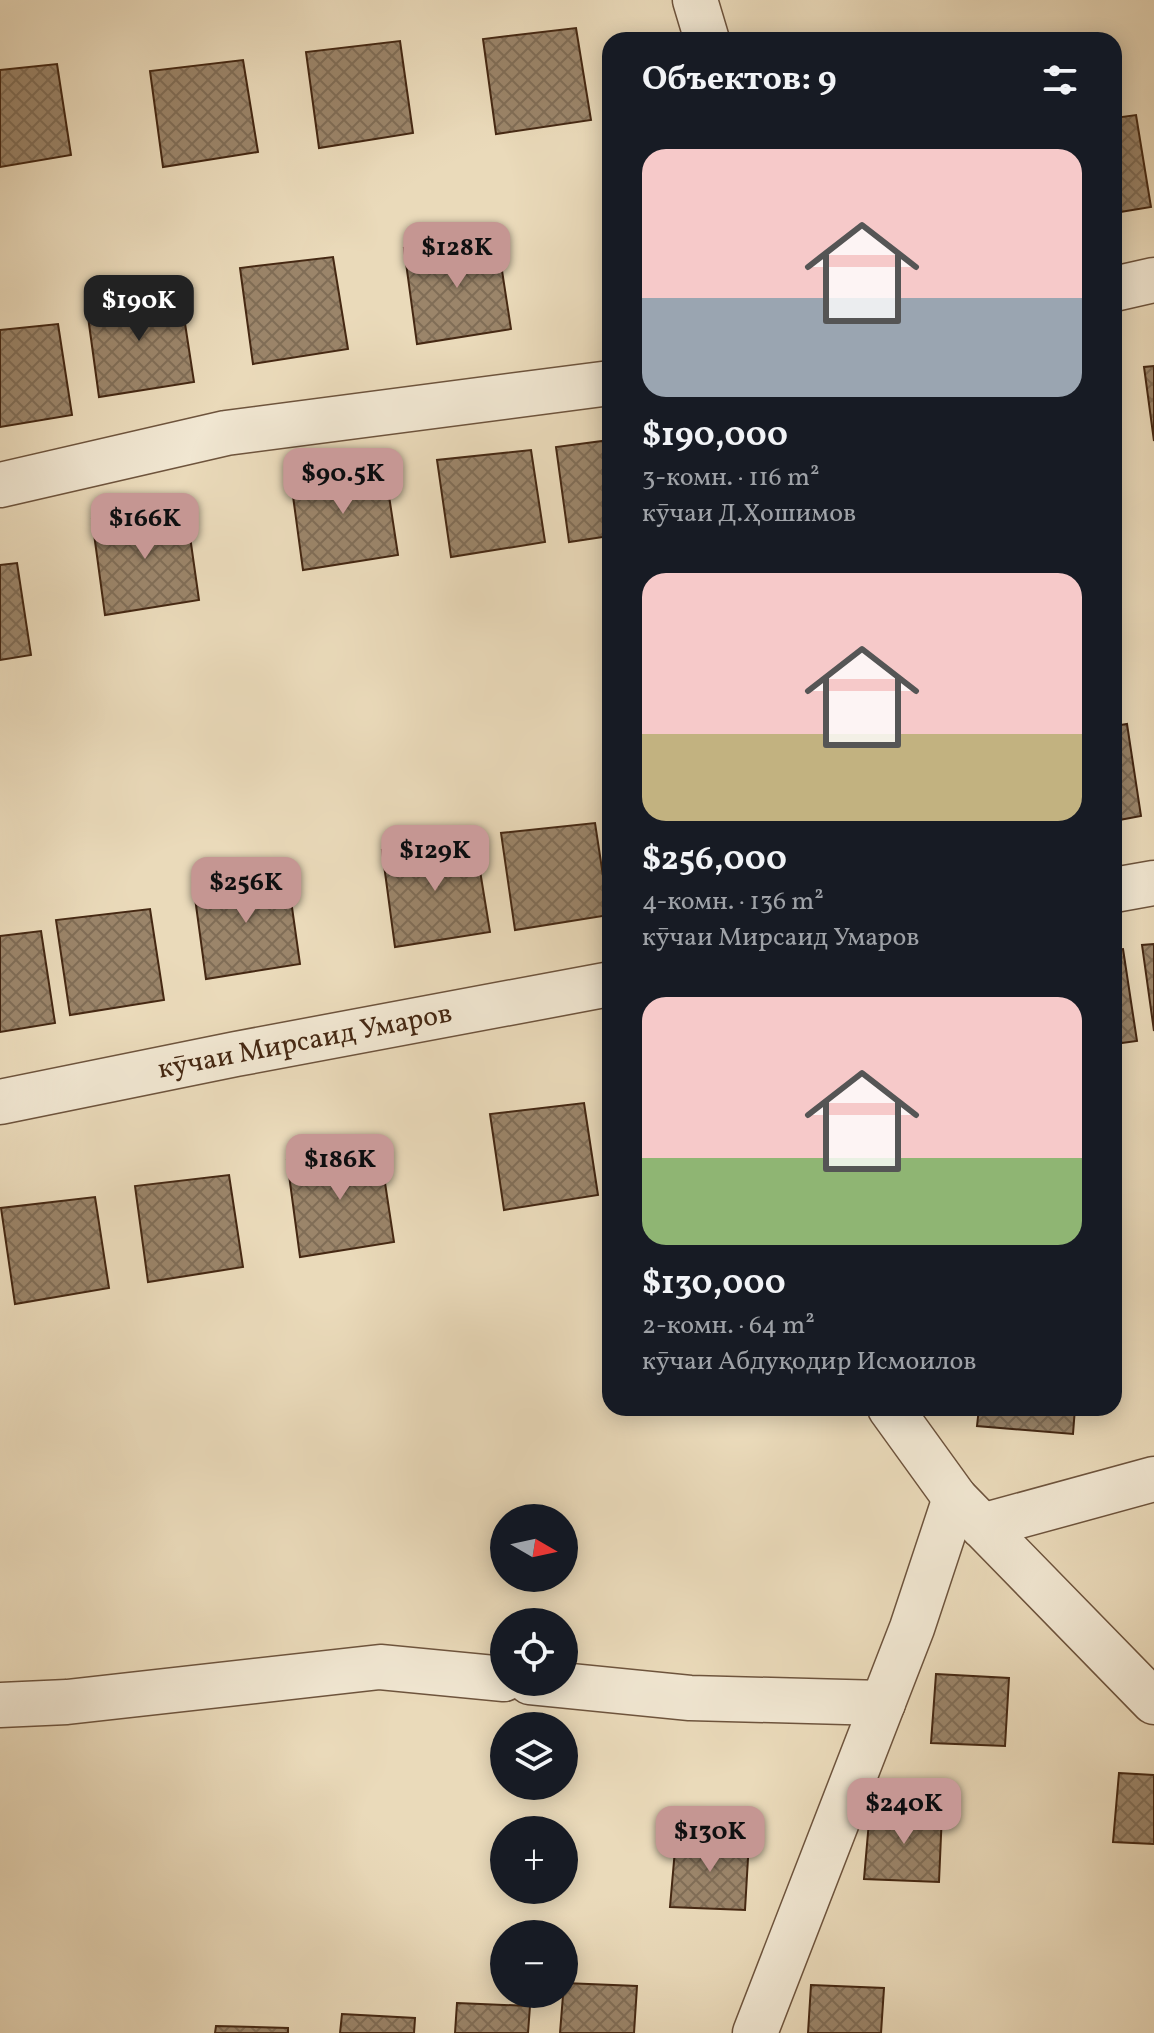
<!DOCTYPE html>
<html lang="ru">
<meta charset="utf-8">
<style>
:root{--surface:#171b24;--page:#242831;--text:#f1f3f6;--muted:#9ea1a6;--accent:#c59692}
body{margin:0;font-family:Vollkorn,serif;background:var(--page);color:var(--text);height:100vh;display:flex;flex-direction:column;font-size:30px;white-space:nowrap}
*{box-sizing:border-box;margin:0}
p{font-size:26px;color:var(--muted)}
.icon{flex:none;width:44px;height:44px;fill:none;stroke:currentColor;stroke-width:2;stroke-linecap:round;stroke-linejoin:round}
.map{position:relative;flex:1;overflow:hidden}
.details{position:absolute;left:602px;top:32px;width:520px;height:1384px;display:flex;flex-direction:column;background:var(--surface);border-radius:24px;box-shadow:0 4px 20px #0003}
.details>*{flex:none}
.needle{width:52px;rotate:99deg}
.tools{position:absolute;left:490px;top:1504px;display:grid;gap:16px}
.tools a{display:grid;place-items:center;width:88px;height:88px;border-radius:50%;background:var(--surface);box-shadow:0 4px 20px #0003;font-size:40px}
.price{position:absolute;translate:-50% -68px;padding:0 18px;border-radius:16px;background:var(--accent);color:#111;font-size:26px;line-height:52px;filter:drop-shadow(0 2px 4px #0008)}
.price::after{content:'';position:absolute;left:50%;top:48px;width:24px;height:18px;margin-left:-12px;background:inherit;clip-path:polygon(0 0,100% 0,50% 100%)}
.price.active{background:#222;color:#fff}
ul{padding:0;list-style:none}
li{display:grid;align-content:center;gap:16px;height:424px;padding:0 40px}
li span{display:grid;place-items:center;height:248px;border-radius:24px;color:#555}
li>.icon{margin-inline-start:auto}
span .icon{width:144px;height:144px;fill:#fffc;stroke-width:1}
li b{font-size:34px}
h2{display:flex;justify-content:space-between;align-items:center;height:96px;padding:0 40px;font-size:34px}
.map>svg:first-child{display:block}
.building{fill:url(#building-cross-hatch);stroke:#452813;stroke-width:2}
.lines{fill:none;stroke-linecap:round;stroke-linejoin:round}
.minor-casing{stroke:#6e543d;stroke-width:47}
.minor{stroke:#f1e7d2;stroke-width:44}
.labels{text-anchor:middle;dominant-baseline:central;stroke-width:7;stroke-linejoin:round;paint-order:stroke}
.street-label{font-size:28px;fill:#452813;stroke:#f1e7d2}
</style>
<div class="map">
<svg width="1154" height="2033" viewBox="0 0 1154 2033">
<defs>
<pattern id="building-cross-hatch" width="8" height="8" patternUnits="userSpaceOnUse" patternTransform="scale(2)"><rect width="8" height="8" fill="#9b856a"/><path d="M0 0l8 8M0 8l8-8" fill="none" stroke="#806d56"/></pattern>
</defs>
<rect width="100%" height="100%" fill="#eadaba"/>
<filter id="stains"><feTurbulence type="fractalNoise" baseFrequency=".0025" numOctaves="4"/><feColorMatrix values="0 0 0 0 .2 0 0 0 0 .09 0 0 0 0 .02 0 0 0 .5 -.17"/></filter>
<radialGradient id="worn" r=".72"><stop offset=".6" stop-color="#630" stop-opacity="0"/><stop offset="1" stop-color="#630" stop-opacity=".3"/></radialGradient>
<!-- building -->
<g class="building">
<path d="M 576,28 L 591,120 L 496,134 L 483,39 Z"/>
<path d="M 400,41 L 413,133 L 319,148 L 306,52 Z"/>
<path d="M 243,60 L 258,152 L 163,167 L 150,71 Z"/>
<path d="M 57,64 L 71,155 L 0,167 L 0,70 Z"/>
<path d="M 1136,115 L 1151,207 L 1114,213 L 1114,118 Z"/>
<path d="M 497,238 L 511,329 L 417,344 L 404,248 Z"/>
<path d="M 333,257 L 348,349 L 253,364 L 240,268 Z"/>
<path d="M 180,291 L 194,382 L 99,397 L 86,302 Z"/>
<path d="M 58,324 L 72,415 L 0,427 L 0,330 Z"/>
<path d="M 1154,366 L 1154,441 L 1144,367 Z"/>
<path d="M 610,440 L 610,536 L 569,542 L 556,447 Z"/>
<path d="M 531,450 L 545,542 L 451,557 L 437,460 Z"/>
<path d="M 384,463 L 398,555 L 303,570 L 290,474 Z"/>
<path d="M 186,508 L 199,600 L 105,615 L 92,519 Z"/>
<path d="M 17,563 L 31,655 L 0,660 L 0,565 Z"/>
<path d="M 1127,724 L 1141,816 L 1114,821 L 1114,726 Z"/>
<path d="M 595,823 L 609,915 L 515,930 L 501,833 Z"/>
<path d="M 475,840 L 490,932 L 395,947 L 382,850 Z"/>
<path d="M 287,872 L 300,964 L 206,979 L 193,883 Z"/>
<path d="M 150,909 L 164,1000 L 70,1015 L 56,920 Z"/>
<path d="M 41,931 L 55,1023 L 0,1032 L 0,936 Z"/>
<path d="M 1154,944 L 1154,1031 L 1142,945 Z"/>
<path d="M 1123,949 L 1137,1041 L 1114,1044 L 1114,950 Z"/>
<path d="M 584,1103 L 598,1195 L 504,1210 L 490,1114 Z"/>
<path d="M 380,1150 L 394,1242 L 300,1257 L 287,1160 Z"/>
<path d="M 229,1175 L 243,1267 L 148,1282 L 135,1186 Z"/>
<path d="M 95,1197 L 109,1288 L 15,1304 L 1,1208 Z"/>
<path d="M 979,1408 L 1075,1408 L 1073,1434 L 977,1426 Z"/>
<path d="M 936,1674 L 1009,1678 L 1005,1746 L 931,1743 Z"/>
<path d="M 1119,1773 L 1154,1775 L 1154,1844 L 1113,1842 Z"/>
<path d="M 870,1810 L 942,1813 L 939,1882 L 864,1879 Z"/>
<path d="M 676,1838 L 749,1841 L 745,1910 L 670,1907 Z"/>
<path d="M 564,1983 L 637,1986 L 634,2033 L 560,2033 Z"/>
<path d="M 811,1985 L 884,1988 L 881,2033 L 808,2033 Z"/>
<path d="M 457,2003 L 530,2006 L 528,2033 L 455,2033 Z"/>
<path d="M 342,2014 L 415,2018 L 414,2033 L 340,2033 Z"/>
<path d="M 216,2026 L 288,2028 L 288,2033 L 215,2033 Z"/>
</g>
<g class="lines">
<!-- minor casing -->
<g class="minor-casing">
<g id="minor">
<path d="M 695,0 L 707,40"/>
<path d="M 1114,289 L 1154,280"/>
<path d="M 0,485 L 226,433 L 610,383"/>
<path d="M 1114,890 L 1154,883"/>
<path d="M 0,1102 L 236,1054 L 610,984"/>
<path d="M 890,1408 L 955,1498 L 1154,1702"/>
<path d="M 982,1526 L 1154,1479"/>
<path d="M 530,1682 L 690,1698 L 883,1703"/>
<path d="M 0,1705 L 67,1702 L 380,1667 L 504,1679"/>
<path d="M 755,2033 L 912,1628 L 955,1498"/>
</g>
</g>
<!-- minor -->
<use href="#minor" class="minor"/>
</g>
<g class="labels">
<!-- street labels -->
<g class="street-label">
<text transform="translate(305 1042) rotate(-11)">кӯчаи Мирсаид Умаров</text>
</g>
</g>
<rect width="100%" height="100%" filter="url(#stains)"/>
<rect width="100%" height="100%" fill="url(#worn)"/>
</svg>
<div class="tools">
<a><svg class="needle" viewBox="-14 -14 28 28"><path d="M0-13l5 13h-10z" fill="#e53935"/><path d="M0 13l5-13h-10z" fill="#9ea1a6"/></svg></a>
<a><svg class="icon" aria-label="locate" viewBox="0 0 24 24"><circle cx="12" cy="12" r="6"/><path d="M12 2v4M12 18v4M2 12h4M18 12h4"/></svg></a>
<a><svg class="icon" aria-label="layers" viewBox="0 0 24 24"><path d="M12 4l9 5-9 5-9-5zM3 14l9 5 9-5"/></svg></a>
<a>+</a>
<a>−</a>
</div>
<b class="price" style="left:457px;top:290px">$128K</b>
<b class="price active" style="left:139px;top:343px">$190K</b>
<b class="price" style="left:343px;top:516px">$90.5K</b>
<b class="price" style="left:145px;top:561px">$166K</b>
<b class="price" style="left:435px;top:893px">$129K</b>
<b class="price" style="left:246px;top:925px">$256K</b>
<b class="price" style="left:340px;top:1202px">$186K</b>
<b class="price" style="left:904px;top:1846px">$240K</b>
<b class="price" style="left:710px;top:1874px">$130K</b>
<section class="details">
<h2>Объектов: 9<svg class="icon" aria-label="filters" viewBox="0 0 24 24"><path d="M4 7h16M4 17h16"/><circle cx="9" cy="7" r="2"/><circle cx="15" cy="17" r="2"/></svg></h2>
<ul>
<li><span style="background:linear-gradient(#f6c9c9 60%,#9aa5b1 0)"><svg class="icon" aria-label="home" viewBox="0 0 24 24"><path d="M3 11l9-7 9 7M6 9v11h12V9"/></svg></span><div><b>$190,000</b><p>3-комн. · 116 m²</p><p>кӯчаи Д.Ҳошимов</p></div></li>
<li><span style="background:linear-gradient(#f6c9c9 65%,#c2b280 0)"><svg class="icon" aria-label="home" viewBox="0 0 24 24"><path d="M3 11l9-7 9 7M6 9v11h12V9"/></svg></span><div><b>$256,000</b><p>4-комн. · 136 m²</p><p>кӯчаи Мирсаид Умаров</p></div></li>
<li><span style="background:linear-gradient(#f6c9c9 65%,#8fb573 0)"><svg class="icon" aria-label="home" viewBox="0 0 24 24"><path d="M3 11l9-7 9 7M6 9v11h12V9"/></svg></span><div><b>$130,000</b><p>2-комн. · 64 m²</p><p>кӯчаи Абдуқодир Исмоилов</p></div></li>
</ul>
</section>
</div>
